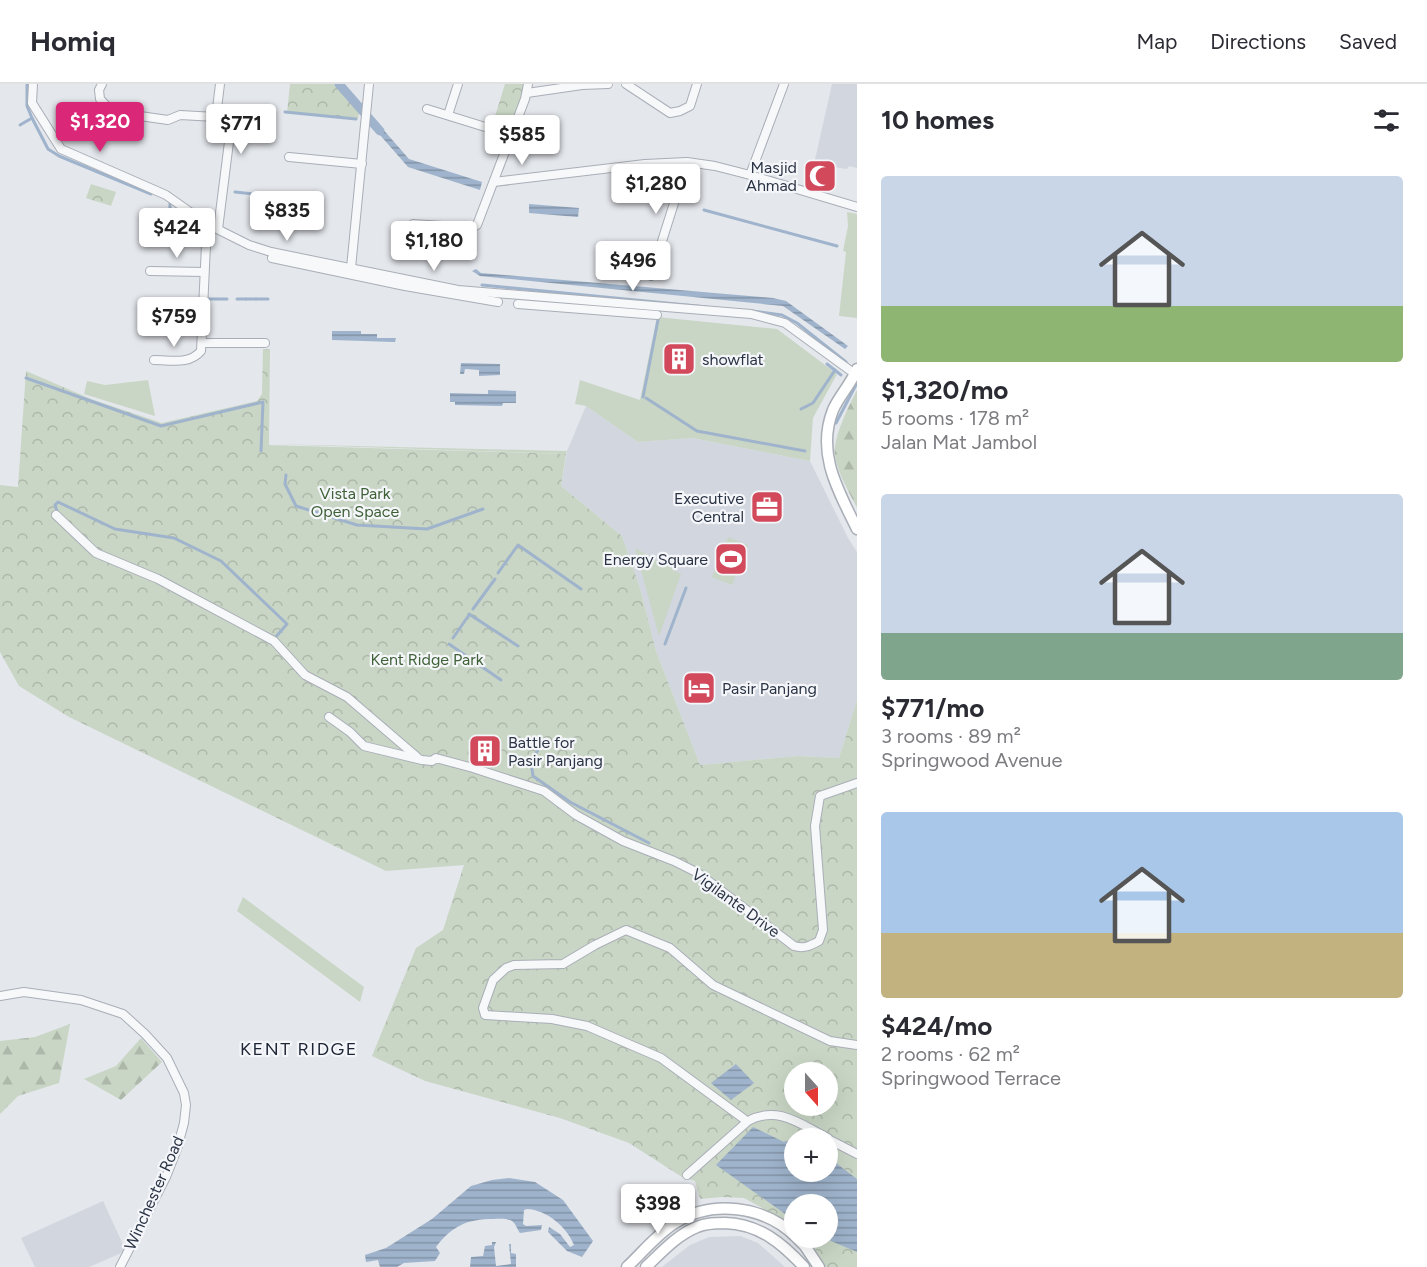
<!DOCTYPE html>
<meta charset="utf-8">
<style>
:root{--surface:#fff;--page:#f7f7f7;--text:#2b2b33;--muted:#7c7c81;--line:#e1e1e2;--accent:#db2777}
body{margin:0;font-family:Figtree,sans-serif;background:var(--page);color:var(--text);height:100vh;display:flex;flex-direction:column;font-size:22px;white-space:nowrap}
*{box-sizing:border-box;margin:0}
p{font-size:20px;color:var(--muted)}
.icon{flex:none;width:33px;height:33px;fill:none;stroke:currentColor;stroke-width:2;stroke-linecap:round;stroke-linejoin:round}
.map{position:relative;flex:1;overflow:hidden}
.drawer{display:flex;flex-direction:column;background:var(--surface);width:570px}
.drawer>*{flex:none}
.needle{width:39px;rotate:159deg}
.buttons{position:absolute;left:784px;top:978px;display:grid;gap:12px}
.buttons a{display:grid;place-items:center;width:54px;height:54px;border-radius:50%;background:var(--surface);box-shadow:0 6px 24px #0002;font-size:30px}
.price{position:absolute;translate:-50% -51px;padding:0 14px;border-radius:6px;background:#fff;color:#222;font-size:20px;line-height:39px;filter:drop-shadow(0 2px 3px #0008)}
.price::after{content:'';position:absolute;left:50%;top:36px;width:18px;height:14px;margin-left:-9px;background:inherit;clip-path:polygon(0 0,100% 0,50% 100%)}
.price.selected{background:var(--accent);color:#fff}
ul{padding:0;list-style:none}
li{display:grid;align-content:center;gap:12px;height:318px;padding:0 24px}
li span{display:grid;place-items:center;height:186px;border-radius:6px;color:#555}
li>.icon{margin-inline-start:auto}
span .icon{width:108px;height:108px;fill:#fffc;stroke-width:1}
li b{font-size:26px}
h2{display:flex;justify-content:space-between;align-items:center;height:72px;padding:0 24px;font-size:26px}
header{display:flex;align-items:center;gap:36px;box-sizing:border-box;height:84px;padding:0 30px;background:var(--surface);border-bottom:2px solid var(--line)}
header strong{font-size:28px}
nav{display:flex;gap:33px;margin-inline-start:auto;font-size:21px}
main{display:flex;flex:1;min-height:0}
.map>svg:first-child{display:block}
.built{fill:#d2d6de}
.grass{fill:#c9d6c5}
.forest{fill:url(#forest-firs)}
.park{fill:url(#park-crowns);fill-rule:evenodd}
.water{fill:url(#water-rules)}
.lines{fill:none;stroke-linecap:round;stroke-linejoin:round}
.stream{stroke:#9fb4cc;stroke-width:3}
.canal{stroke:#9fb4cc;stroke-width:9}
.street-casing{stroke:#a9aeb7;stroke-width:10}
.secondary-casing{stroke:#a9aeb7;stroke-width:13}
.street{stroke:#f7f8fa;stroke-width:8}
.secondary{stroke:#fff;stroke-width:10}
.labels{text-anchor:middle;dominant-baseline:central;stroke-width:4.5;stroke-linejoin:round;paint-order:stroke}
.poi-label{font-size:16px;fill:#2b3445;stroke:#f4f6f9;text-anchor:end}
.park-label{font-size:16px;fill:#3f6138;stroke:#f4f6f9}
.street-label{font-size:16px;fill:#2b3445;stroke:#f4f6f9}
.neighbourhood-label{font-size:18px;letter-spacing:1.5px;fill:#1d2536;stroke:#f4f6f9}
</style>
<header>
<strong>Homiq</strong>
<nav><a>Map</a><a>Directions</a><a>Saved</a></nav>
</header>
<main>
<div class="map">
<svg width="857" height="1183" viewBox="0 0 857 1183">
<defs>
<pattern id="forest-firs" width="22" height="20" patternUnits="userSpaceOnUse" patternTransform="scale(1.5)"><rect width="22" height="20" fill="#c9d6c5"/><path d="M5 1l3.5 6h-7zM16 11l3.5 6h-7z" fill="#adb8ab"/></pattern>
<pattern id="park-crowns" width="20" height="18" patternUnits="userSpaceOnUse" patternTransform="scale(1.5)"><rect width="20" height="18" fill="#c9d6c5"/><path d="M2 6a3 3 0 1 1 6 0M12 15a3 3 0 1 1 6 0" fill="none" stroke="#adb8ab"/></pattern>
<pattern id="water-rules" width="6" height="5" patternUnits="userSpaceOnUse" patternTransform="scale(1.5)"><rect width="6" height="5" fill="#9fb4cc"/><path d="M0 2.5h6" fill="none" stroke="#8293a7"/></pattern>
</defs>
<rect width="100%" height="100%" fill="#e4e7ec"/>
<!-- built -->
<g class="built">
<path d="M 832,0 L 857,0 L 857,84 L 849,82 L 847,85 L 814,80 Z"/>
<path d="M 586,322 L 638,358 L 692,354 L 810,377 L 848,454 L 857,468 L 857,616 L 839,674 L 798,672 L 700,681 L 656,567 L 640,504 L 622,452 L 561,402 L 567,367 Z"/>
<path d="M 103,1117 L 126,1167 L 89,1183 L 35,1183 L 21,1154 Z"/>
<path d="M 740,1152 L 758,1159 L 785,1183 L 662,1183 L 690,1161 L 709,1153 Z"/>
</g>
<!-- grass -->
<g class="grass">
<path d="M 847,128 L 857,130 L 857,234 L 839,232 L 846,168 L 843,167 L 848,142 Z"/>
<path d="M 657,233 L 777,245 L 837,290 L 813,334 L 810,377 L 692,354 L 638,358 L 586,322 L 575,320 L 580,296 L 640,316 Z"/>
<path d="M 148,296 L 155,332 L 84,310 L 87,297 L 105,301 Z"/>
<path d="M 270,360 L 567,367 L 566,370 Z"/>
<path d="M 728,453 L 748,461 L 732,501 L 712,493 Z"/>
<path d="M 635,464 L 681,490 L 659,552 Z"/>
<path d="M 243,813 L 364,903 L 360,918 L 237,827 Z"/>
</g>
<!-- forest -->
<g class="forest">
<path d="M 857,306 L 857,424 C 849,407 838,391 835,372 C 832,356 849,321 857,306 Z"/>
<path d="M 70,940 L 59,999 L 18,1012 L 0,1030 L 0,957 L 35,953 Z"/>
<path d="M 141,954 L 162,978 L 121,1016 L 84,995 L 116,982 Z"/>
</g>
<!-- park -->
<g class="park">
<path d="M 290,0 L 334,0 L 359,29 L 358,35 L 287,29 Z"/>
<path d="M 505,0 L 524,0 L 523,12 L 509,47 L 492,42 Z"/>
<path d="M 91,100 L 116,108 L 111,122 L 86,114 Z"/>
<path d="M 263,265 L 270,265 L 269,361 L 566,370 L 561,402 L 622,452 L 640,504 L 656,567 L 700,681 L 798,672 L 839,674 L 857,616 L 857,1183 L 826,1183 L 804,1154 L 828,1154 L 828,1120 L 795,1120 L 795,1142 L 744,1114 L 722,1113 L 700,1115 L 695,1097 L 682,1093 L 629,1059 L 560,1034 L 425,997 L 372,972 L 416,864 L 443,846 L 464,781 L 386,787 L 69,633 L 19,602 L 0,568 L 0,401 L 18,403 L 26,287 L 91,315 L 162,339 L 257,317 L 262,310 ZM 795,988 L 828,988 L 828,1022 L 795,1022 ZM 795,1054 L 828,1054 L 828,1088 L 795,1088 Z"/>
</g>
<!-- water -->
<g class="water">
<path d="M 374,35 L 409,75 L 482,98 L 480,106 L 408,83 L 373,43 Z"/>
<path d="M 529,120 L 579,124 L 578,133 L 529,129 Z"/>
<path d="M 476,185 L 481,189 L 773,214 L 786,217 L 848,262 L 845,265 L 783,222 L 480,192 L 472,187 Z"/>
<path d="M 332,247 L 361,247 L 361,250 L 377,250 L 377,254 L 396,254 L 395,258 L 332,256 Z"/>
<path d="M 461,279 L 500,280 L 500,291 L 479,292 L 479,286 L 465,285 L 464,290 L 460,290 Z"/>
<path d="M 488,306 L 516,307 L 516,319 L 503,319 L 502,322 L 455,321 L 455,318 L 450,318 L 450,309 L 488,310 Z"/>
<path d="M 736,980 L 754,999 L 731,1016 L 711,999 Z"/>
<path d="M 753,1043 L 784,1058 L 806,1050 L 811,1054 L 795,1054 L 795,1088 L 828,1088 L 828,1073 L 857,1095 L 857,1168 L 824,1154 L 828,1154 L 828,1120 L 795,1120 L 795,1137 L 716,1081 Z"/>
<path d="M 509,1094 L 535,1098 L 563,1116 L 593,1157 L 582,1173 L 567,1167 L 548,1148 L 549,1143 L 560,1150 L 570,1163 L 574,1161 C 567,1143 547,1126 527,1125 L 524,1126 L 523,1140 L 526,1142 L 542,1141 L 541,1146 L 520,1149 C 517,1145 516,1140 512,1137 C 506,1134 500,1135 493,1135 C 467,1135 452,1142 436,1163 L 440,1169 L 435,1177 L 404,1179 L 397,1183 L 380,1183 L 378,1176 L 366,1178 L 365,1171 L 386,1164 L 432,1135 L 471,1102 L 492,1096 Z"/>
<path d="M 492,1158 L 496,1158 L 494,1163 L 496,1182 L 511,1180 L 509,1160 L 511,1160 L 511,1169 L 516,1170 L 516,1183 L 470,1183 L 471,1173 L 483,1172 L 485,1162 L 492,1161 Z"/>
</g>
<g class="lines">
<!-- stream -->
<g class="stream">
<path d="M 27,0 L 27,22 L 32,34 L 48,65 L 59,72 L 151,110"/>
<path d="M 285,28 L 356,35"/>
<path d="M 20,41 L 32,34"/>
<path d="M 235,108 L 264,111"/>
<path d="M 704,126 L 837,162"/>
<path d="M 146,140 L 170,141 L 170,119"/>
<path d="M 482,201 L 707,223"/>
<path d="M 206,215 L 217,215"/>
<path d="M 218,215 L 227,215"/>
<path d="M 237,215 L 246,215"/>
<path d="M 246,215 L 256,215"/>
<path d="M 256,215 L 268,215"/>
<path d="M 752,227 L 782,231 L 797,239 L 846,278"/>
<path d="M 153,229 L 166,229"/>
<path d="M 167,229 L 177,229"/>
<path d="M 178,229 L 201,229"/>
<path d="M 827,280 L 841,291"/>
<path d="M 26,294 L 161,342 L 263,318 L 261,367"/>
<path d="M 643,313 L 658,236"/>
<path d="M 646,314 L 697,347 L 805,367"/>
<path d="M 801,325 L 813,319 L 835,286"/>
<path d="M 836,339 L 856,301"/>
<path d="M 286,391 L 285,400 L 296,422 L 357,441 L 427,445 L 483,425"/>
<path d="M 58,430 L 55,421 L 58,418 L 115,445 L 174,454 L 221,477 L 287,540 L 274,555"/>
<path d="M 498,489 L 518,461 L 581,505"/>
<path d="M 473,525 L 495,495"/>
<path d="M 469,530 L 518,562"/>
<path d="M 453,554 L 469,531"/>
<path d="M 449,560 L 501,596"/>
<path d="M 665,560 L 686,504"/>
<path d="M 536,669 L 538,666"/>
<path d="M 531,678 L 533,692 L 570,718 L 649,759"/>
</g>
<!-- canal -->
<path class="canal" d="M 339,0 L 380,47"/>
<!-- street casing -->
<g class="street-casing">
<g id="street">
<path d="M 33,0 L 32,19 L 61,65 L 166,111 L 207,140 L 249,161 L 271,168 L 458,206 L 751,230 L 785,239 L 855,290"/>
<path d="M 102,0 L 99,6 L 100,15 L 112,28 L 168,36 L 180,31 L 216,33"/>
<path d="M 626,0 L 670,29 L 680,27 L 690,22 L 697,0"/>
<path d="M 527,9 L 582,1 L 608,0"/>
<path d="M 427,25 L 511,51"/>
<path d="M 448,31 L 458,0"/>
<path d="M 289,73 L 362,80"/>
<path d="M 750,91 L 784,0"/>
<path d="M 494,98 L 645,80 L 687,78 L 715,82 L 750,91 L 857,123"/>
<path d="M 413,140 L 472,144 L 477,141 L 525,15 L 528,0"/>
<path d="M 218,145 L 230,50 L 216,33 L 220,0"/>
<path d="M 272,174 L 405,202 L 498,218"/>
<path d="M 351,184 L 369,0"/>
<path d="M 150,187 L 204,188"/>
<path d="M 651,192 L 687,78"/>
<path d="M 518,220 L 657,231"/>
<path d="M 202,259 L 265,259"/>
<path d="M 154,276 C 171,276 189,281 201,267 L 207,140"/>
<path d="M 56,431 L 96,469 L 158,495 L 274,557 L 305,591 L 347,613 L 417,673"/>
<path d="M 329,633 L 350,648 L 364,662 L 422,676 L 432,677 L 436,674 L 473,684 L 544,707 L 576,731 L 623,757 L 674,777 L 698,789 L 794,862 C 804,865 810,862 819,857 L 823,846 L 815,742 L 820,712 L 857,699"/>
<path d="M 0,912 L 24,908 L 81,916 L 123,930 L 145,950 L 167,974 L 184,1009 L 186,1021 L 184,1039 L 177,1065 L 166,1093 L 120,1183"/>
<path d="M 744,1035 L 661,974 L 587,942 L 552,935 L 485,931 L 483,924 L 493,896 L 506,884 L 514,881 L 563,880 L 595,861 L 626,846 L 670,864 L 713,901 L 830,957 L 857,961"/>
<path d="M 828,1055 L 857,1070"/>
<path d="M 687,1091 L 748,1037 C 778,1021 800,1040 828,1054"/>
</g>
</g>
<!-- secondary casing -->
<g class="secondary-casing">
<g id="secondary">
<path d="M 857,285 C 851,300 839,312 833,326 C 816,369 838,406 857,445"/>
<path d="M 797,1154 L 805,1162 L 819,1183"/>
<path d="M 627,1183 C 643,1168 657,1150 675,1139 C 712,1115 764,1122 795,1152"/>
<path d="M 646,1183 C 662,1168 677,1151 697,1143 C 706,1139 715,1139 725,1139 C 759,1140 782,1159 804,1183"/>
</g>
</g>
<!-- street -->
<use href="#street" class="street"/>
<!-- secondary -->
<use href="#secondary" class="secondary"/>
</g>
<!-- icons -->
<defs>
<g id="mosque-square" transform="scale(1.725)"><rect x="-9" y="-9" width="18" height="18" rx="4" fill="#d1495b" stroke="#f4f6f9"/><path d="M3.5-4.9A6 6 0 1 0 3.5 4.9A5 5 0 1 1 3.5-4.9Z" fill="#fff"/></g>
<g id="building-square" transform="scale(1.725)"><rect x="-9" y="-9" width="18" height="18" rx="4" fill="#d1495b" stroke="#f4f6f9"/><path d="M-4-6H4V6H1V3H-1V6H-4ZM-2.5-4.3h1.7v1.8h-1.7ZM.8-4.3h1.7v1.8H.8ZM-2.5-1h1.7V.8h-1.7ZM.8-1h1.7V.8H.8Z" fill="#fff"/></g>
<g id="office-square" transform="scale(1.725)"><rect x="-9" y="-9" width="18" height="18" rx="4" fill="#d1495b" stroke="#f4f6f9"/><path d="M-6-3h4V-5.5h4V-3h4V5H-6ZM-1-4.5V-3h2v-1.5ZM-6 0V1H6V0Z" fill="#fff"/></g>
<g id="stadium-square" transform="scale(1.725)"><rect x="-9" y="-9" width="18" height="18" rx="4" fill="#d1495b" stroke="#f4f6f9"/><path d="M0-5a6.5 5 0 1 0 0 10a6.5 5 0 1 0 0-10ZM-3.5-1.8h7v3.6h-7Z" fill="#fff"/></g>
<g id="hotel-square" transform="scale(1.725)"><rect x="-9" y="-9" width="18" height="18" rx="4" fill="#d1495b" stroke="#f4f6f9"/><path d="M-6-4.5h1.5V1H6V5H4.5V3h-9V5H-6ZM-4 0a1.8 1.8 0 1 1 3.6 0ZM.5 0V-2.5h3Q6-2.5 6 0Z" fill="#fff"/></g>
</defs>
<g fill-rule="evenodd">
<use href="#mosque-square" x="820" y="92"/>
<use href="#building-square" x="679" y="275"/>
<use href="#office-square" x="767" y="423"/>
<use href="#stadium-square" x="731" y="475"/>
<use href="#hotel-square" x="699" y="604"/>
<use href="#building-square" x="485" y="667"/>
</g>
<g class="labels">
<!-- poi labels -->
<g class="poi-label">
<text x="797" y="83">Masjid<tspan x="797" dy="18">Ahmad</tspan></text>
<text x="702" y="275" text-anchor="start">showflat</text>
<text x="744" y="414">Executive<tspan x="744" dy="18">Central</tspan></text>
<text x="708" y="475">Energy Square</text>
<text x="722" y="604" text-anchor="start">Pasir Panjang</text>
<text x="508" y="658" text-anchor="start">Battle for<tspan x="508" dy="18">Pasir Panjang</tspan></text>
</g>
<!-- park labels -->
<g class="park-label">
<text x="355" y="409">Vista Park<tspan x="355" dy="18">Open Space</tspan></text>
<text x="427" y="575">Kent Ridge Park</text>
</g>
<!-- street labels -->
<g class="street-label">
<text transform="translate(736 819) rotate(36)">Vigilante Drive</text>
<text transform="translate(154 1109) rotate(-66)">Winchester Road</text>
</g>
<!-- neighbourhood labels -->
<g class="neighbourhood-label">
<text x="299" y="965">KENT RIDGE</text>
</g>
</g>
</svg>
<div class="buttons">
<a><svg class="needle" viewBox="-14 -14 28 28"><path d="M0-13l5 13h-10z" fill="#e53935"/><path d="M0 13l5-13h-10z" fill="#7c7c81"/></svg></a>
<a>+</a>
<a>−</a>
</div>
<b class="price selected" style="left:100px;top:69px">$1,320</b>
<b class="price" style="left:241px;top:71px">$771</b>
<b class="price" style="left:522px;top:82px">$585</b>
<b class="price" style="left:656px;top:131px">$1,280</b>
<b class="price" style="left:287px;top:158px">$835</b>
<b class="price" style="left:177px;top:175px">$424</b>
<b class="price" style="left:434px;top:188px">$1,180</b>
<b class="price" style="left:633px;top:208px">$496</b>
<b class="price" style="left:174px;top:264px">$759</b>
<b class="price" style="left:658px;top:1151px">$398</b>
</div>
<section class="drawer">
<h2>10 homes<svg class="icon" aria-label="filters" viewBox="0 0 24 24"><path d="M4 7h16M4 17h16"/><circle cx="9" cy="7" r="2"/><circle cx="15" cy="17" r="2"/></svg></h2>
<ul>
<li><span style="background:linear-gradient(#c9d6e8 70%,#8fb573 0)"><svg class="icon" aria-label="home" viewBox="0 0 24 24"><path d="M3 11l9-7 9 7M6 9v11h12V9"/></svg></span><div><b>$1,320/mo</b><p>5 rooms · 178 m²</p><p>Jalan Mat Jambol</p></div></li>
<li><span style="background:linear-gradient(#c9d6e8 75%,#7fa58c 0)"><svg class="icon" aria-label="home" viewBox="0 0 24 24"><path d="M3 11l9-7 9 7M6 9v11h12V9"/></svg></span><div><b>$771/mo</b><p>3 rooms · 89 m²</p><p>Springwood Avenue</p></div></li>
<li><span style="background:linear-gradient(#a9c7e8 65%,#c2b280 0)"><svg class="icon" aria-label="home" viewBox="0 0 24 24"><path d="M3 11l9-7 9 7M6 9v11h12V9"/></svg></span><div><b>$424/mo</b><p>2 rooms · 62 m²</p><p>Springwood Terrace</p></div></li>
</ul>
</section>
</main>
